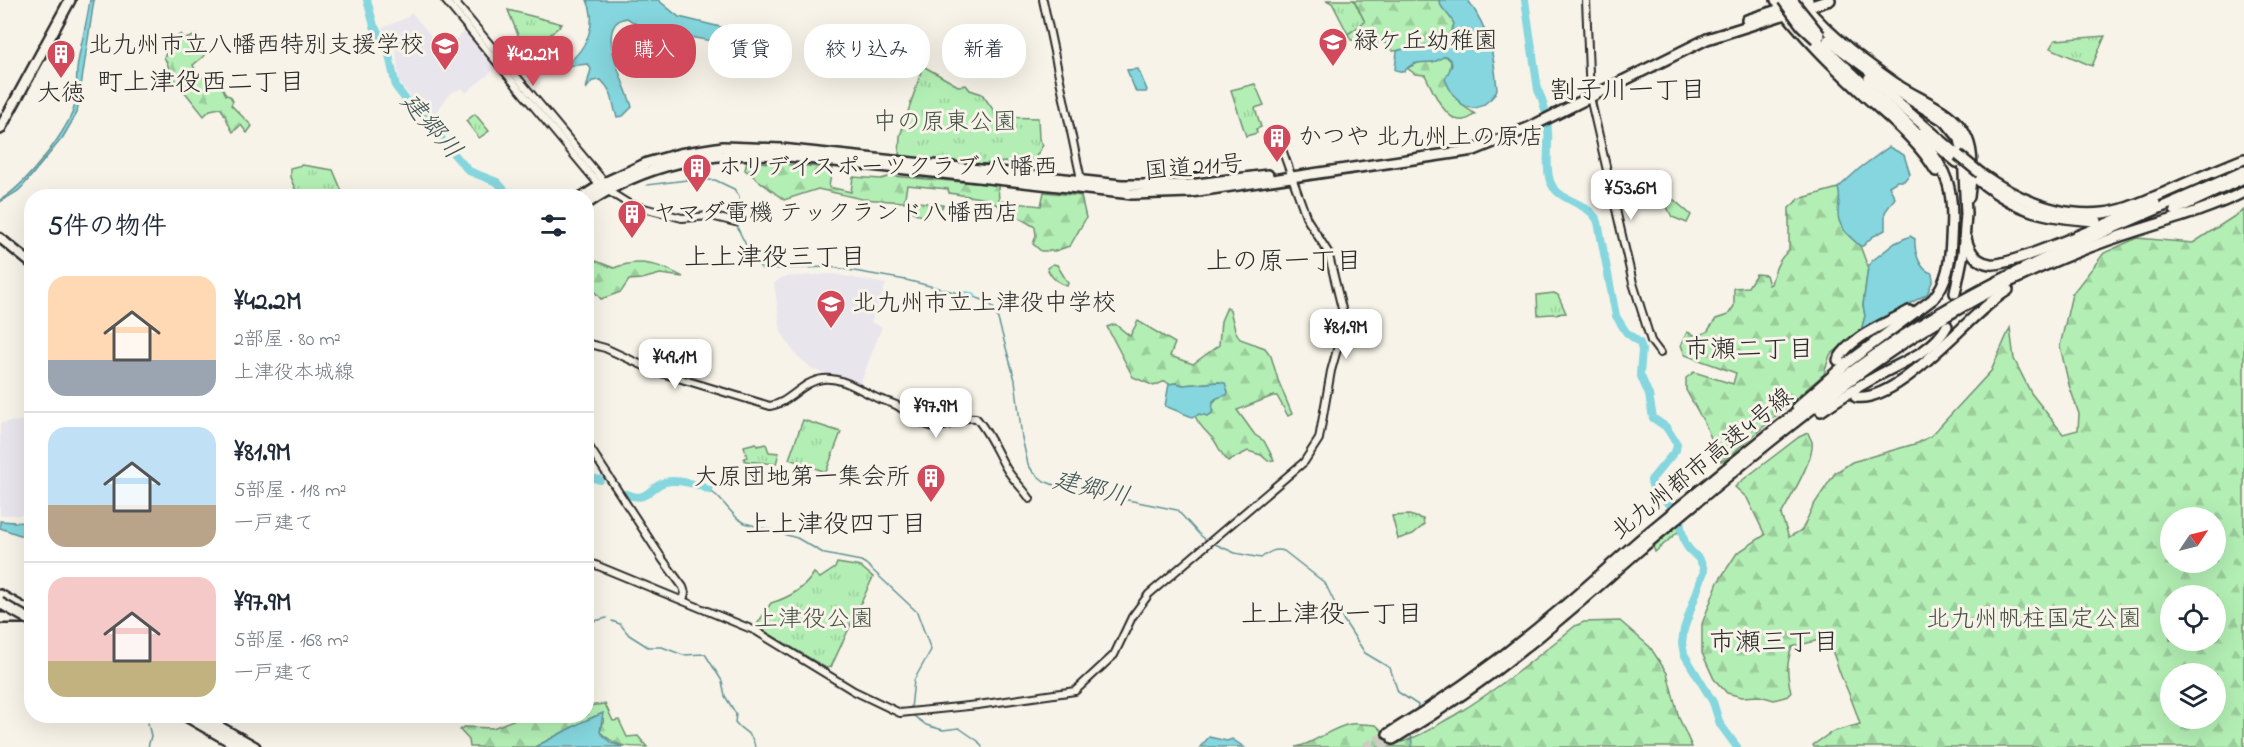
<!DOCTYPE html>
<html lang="ja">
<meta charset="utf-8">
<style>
:root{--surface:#fff;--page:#f6f6f7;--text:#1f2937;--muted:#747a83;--line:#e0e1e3;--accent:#d1495b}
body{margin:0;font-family:"Indie Flower","Klee One",sans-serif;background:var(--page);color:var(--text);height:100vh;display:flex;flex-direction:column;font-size:22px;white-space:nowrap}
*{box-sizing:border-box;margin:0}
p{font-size:20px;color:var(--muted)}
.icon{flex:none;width:33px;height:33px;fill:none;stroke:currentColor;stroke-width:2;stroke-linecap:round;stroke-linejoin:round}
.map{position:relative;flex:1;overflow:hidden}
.side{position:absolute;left:24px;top:189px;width:570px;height:534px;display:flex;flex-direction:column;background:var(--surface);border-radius:24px;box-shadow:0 6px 24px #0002}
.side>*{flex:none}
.guide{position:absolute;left:612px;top:24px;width:570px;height:54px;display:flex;gap:12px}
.needle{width:39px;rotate:55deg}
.buttons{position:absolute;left:2160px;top:507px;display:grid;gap:12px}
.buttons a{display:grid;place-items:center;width:66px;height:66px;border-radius:50%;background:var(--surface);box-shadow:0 6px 24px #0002;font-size:30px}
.price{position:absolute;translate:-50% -51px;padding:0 14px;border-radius:12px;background:#fff;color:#222;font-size:20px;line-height:39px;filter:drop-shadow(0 2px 3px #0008)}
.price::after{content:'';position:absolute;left:50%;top:36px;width:18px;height:14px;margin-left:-9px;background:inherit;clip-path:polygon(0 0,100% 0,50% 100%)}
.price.on{background:var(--accent);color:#fff}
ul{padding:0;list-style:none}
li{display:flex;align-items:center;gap:18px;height:150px;padding:0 24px}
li+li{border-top:2px solid var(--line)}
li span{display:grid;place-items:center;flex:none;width:168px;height:120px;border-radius:18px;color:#555}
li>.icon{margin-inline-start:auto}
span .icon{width:72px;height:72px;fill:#fffc;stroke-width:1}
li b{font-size:26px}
h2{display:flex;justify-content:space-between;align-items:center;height:72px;padding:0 24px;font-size:26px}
.pill{padding:0 21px;border-radius:24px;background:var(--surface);box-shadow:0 6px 24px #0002;font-size:21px;line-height:54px}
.pill.on{background:var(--accent);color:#fff}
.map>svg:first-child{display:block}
.built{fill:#e9e5ed}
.grass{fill:url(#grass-tufts);stroke:#6f8d70;stroke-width:1.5}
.forest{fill:url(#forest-firs);stroke:#6f8d70;stroke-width:1.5;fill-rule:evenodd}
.water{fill:#85d6de;stroke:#619296;stroke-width:1.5}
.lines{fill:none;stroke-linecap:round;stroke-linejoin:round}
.stream{stroke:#619296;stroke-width:1.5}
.river{stroke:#85d6de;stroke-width:8}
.highway-tunnel{stroke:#cecbc2;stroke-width:9;stroke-dasharray:9 4.5;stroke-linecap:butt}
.minor-casing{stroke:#2b2b2b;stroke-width:10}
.major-casing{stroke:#2b2b2b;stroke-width:13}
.highway-casing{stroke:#2b2b2b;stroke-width:14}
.minor{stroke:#f7f3e8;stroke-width:6}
.major{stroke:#f7f3e8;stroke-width:8}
.highway{stroke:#f7f3e8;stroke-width:9}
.highway-bridge-casing{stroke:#2b2b2b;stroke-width:14;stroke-linecap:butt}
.highway-bridge{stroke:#f7f3e8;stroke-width:9}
.labels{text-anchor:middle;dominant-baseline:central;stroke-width:6;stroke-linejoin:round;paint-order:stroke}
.poi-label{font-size:24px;fill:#2b2b2b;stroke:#f7f3e8;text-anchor:start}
.park-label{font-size:24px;fill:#465246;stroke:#f7f3e8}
.street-label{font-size:24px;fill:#2b2b2b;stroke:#f7f3e8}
.neighbourhood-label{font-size:26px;fill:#2b2b2b;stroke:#f7f3e8}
.water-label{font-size:26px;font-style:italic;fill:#425658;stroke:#f7f3e8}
</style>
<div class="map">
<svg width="2244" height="747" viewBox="0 0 2244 747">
<defs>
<pattern id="grass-tufts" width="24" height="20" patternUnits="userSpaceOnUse" patternTransform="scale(1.5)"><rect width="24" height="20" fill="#b3efb4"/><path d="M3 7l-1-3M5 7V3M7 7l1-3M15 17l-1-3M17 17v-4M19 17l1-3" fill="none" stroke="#9acd9b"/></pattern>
<pattern id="forest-firs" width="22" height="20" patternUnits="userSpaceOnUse" patternTransform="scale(1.5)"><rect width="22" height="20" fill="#b3efb4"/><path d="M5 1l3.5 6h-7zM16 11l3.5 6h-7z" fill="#9acd9b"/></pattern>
</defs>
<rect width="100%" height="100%" fill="#f7f3e8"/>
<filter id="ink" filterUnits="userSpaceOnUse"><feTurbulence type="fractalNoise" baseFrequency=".0167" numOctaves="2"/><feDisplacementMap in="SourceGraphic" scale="12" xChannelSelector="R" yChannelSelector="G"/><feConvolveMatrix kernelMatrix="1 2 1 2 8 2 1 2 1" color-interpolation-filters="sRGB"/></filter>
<g filter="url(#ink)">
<!-- built -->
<g class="built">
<path d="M 412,13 L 443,50 L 466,30 L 497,67 L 466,93 L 462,88 L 451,93 L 433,116 L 419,108 L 399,82 L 396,51 L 382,28 L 406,18 Z"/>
<path d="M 832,274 L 886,284 L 871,322 L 882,327 L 860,384 L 814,370 L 795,354 L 781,332 L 774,283 L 783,277 Z"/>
<path d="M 31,420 L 31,515 L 0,515 L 0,423 Z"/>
</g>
<!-- grass -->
<g class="grass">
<path d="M 1326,0 L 1354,0 L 1365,22 L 1348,34 L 1332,3 Z"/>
<path d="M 508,10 L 562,24 L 541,43 L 524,50 Z"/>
<path d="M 760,36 L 773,37 L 773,52 L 751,51 Z"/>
<path d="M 2105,36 L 2092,66 L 2050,48 L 2055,40 Z"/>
<path d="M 923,66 L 958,86 L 966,85 L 970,90 L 982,94 L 994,111 L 1004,117 L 1038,118 L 1039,139 L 1043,145 L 1029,168 L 1006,162 L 968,165 L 899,156 L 900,136 Z"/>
<path d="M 1255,84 L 1264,105 L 1255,108 L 1261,127 L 1256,129 L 1257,133 L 1246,136 L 1231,90 Z"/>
<path d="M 475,114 L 489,131 L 479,138 L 466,121 Z"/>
<path d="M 302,165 L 333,170 L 344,196 L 298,196 L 290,177 L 290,168 Z"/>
<path d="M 1673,199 L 1691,215 L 1687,223 L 1672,217 L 1666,205 Z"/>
<path d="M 911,201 L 943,205 L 940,211 L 934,208 L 931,209 L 926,218 L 911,211 Z"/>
<path d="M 1053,264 L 1057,265 L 1068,283 L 1067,286 C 1056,281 1052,279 1047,268 Z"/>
<path d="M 1554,293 L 1558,295 L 1566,313 L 1538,315 L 1537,295 Z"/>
<path d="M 803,420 L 841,432 L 826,472 L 789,459 Z"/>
<path d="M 756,443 L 757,446 L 766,444 L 769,452 L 779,453 L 776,464 L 745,461 L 744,458 L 747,457 L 744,446 Z"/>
<path d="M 1671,507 L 1676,515 L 1679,531 L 1655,552 L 1646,527 Z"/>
<path d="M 1409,515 L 1423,519 L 1424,525 L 1413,534 L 1398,539 L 1392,516 Z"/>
<path d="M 837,563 L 861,567 L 873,577 L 831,667 L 826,668 L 756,626 L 771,603 C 788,598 805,588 814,573 L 820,578 L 835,568 Z"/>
</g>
<!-- forest -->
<g class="forest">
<path d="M 1354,0 L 1439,0 C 1441,9 1450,14 1454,24 C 1453,27 1453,30 1451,33 C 1445,43 1404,50 1393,51 L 1385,43 L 1351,40 L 1348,34 L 1365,22 Z"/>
<path d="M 181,34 L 185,39 L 197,35 L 204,56 L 193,65 L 199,78 L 210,75 L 218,78 L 226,95 L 230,96 L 233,101 L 231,105 L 252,126 L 247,133 L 241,125 L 233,132 C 227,124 227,115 220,108 L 210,110 L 204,116 L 168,71 L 168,65 L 164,57 L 175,38 Z"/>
<path d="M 1442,56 L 1446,56 L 1451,61 L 1450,70 L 1462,105 L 1475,114 C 1450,137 1433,90 1425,75 L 1415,74 L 1407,68 L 1420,62 L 1436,61 Z"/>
<path d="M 747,161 L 832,168 L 829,187 L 851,192 L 853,177 L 881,179 L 891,176 L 998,185 L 999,201 L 1041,206 L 1044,192 L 1081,196 L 1086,218 L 1070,246 L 1055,251 L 1041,251 L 1033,244 L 1036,236 L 1035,227 L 987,199 L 949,193 L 948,189 L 907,185 L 904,202 L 862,199 L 818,189 L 784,200 L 745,170 Z"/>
<path d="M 1838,188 L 1841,196 L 1843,230 L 1860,246 L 1868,267 L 1863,305 L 1865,316 L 1861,331 L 1830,355 L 1824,374 L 1725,460 L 1721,461 L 1705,424 L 1686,390 L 1686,378 L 1694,372 L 1733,384 L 1736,373 L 1685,355 L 1681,345 L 1687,332 L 1697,336 L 1707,332 L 1716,319 L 1728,315 L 1734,306 L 1734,288 L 1748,287 L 1756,274 L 1766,275 L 1769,285 L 1771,284 C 1775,269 1778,260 1789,250 L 1789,208 L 1799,199 Z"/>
<path d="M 2244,210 L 2244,747 L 1814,747 L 1813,745 L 1832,732 L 1860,724 C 1855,708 1849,693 1842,678 C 1835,662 1836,652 1823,639 L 1792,647 C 1786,664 1787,675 1791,692 L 1788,696 L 1774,700 L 1760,696 L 1742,697 L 1727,693 L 1714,679 L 1702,653 L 1702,624 L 1718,582 L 1737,553 L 1765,535 L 1747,498 L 1735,487 L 1740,482 L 1799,437 L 1808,433 C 1809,436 1811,439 1812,442 C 1815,458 1789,500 1781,515 L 1789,537 L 1802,530 L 1813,506 L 1835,473 L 1852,462 L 1918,443 L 1931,436 L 1991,371 L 2010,328 L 2014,359 L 2031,393 L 2063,434 L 2078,430 L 2079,414 L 2069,385 L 2060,346 L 2072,294 L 2104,253 L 2137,238 L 2193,243 ZM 2170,518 L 2216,518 L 2216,562 L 2170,562 ZM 2170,596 L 2216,596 L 2216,640 L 2170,640 ZM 2170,674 L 2216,674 L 2216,718 L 2170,718 Z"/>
<path d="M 587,259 L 591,262 L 596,261 L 614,268 C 639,258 660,264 683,277 L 660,274 L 642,279 L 629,280 L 621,292 L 601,299 L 594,291 L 587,288 Z"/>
<path d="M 1227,307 L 1230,310 L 1235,330 L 1240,339 L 1265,348 L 1271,356 L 1278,380 L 1292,414 L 1288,416 L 1277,396 L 1273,396 L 1237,410 L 1255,435 L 1264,441 L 1274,460 L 1268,461 L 1261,455 L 1248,451 L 1228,461 C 1221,455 1219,447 1214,440 C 1207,432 1199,426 1195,416 L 1199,414 L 1208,416 L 1212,413 L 1211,406 L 1217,398 L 1219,382 L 1183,385 L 1176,383 L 1169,384 L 1165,381 L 1154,386 L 1133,377 L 1107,327 L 1115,324 L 1130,336 L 1138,321 L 1175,343 L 1170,356 L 1193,364 L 1219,345 L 1221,321 Z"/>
<path d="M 1620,621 L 1650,647 L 1667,673 L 1679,718 L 1692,747 L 1296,747 C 1316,743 1331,727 1351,724 C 1359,723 1368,725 1376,725 L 1396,744 C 1418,738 1435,726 1455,715 C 1498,689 1536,658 1575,626 L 1584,622 Z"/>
<path d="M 605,704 L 613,721 L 619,720 L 627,737 L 638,736 L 647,747 C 624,747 617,747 600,732 L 604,719 L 595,716 L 535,747 L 470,747 L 469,740 L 460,730 L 464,727 L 493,728 L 523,716 L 539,719 L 544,716 L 586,716 L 587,706 Z"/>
</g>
<!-- water -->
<g class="water">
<path d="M 90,0 L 94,0 L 77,113 L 63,137 L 23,186 L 18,191 L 0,202 L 0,200 C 24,187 63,136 73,111 C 78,99 76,82 77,69 C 80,46 87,23 90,0 Z"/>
<path d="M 587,0 L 658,0 L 679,17 L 729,29 L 746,36 L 739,45 L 736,45 L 689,37 L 655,36 L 627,18 C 591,23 627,87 632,107 L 623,116 L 617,117 C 611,101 615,94 601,80 L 592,81 L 586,89 L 591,69 L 588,64 L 569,66 L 567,64 C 587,48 598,23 587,0 Z"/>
<path d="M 1439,0 L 1468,0 C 1489,30 1494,53 1497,89 C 1495,95 1493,97 1488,101 C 1469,119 1453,99 1445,79 L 1452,65 L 1451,61 L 1446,56 C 1441,57 1437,62 1432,62 C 1420,63 1412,61 1404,72 L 1395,70 L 1397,51 C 1417,43 1447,49 1454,24 C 1450,14 1439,8 1439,0 Z"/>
<path d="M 1138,69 L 1147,90 L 1146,92 L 1136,92 L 1127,70 Z"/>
<path d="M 1889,147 L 1904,155 L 1910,174 L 1904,181 L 1897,181 L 1889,186 L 1895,198 L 1885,212 L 1885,230 L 1872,237 L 1863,246 L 1860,246 C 1849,236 1837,227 1838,211 C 1839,201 1841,198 1838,188 L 1860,168 Z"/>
<path d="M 1910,236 L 1915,239 C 1914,251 1919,270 1932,273 L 1933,280 L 1927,294 L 1861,331 L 1865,316 L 1863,305 L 1868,267 L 1872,261 L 1895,243 Z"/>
<path d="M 1219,382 L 1225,383 L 1228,392 L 1227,395 L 1217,398 L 1213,401 L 1212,413 L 1208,416 L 1199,414 L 1192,417 L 1165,406 L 1169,384 L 1176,383 L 1183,385 Z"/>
<path d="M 0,521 L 31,523 L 31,539 L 0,528 Z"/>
<path d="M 603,713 L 600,732 L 611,743 L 624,747 L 535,747 L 582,722 Z"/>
<path d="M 1209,737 L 1227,741 L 1232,739 L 1244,747 L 1200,747 Z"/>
</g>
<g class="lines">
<!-- stream -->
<g class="stream">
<path d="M 647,185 L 687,180 L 715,180 L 734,189 L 739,196 L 738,229 L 753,259 L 762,269 L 831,267 L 906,280 L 966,295"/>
<path d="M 971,296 L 989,302 L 996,312 L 1015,380 L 1022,438 L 1028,464 L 1033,472 L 1044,481 L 1054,485 L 1177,510 L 1199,534 L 1207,541"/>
<path d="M 709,490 L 717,496 L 737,518 L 745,523 L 797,538 L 825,554 L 861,561 L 866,564 L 917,612 L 931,650 L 914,680 L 911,709"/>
<path d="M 1215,544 L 1235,553 L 1261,558 C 1269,552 1275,548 1284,551 L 1325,583 L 1341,616 L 1365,653 L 1390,668 L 1398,692 L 1418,705 L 1416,712"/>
<path d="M 612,621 L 620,624 L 629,635 L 648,647 L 662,647 L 683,655 L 705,654 L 722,681 L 725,696 L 736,714 L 735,722 C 743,733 753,732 755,747"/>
<path d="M 586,623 L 607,618"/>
<path d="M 914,716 L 926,725 L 943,730 L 959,728 L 978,741 L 982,747"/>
<path d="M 1411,732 L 1412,747"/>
<path d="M 148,747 L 151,736 L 148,723"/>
</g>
<!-- river -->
<g class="river">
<path d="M 367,0 L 374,26 L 387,46 L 396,87 L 414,110 L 429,118 L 444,143 L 469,171 L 497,182 L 510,196"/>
<path d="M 1525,0 L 1538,90 C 1546,106 1549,126 1548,144 C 1548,157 1546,168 1550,181 C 1558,203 1589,201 1598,222 L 1616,316 L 1626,332 L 1640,343 L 1642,350 L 1640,374 L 1649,395 L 1653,418 L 1666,427 L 1677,444 L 1676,450 L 1651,480 C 1652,496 1670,500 1677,513 C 1683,524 1680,539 1689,549 C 1696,557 1702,559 1704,571 L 1684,629 L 1682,643 L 1684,654 L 1713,702 L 1720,724 L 1737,747"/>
<path d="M 966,295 L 971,296"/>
<path d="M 586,476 L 600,480"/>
<path d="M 626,494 C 649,503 647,488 665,482 C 677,479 698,484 709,490"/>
</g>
<!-- highway-tunnel -->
<g class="highway-tunnel">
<path d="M 2145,217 L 2175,210"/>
<path d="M 1365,747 L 1388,734"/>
<path d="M 1380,747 L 1393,739"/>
</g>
<!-- minor casing -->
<g class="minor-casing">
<g id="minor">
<path d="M 445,0 L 600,186 L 629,204 L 655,211 L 682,218 L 711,216 L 735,222"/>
<path d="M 453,0 L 606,184"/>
<path d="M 1043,0 L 1082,184"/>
<path d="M 1586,0 L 1590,97 L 1633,283 L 1651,341 L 1660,353"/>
<path d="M 586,343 L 605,348 L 655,371 L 770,406 C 790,403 802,381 823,379 C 843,377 861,391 879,399 C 884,401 890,402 896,405 C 909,412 920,426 936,427 C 950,428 959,416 976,418 C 989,432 996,451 1006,468 C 1012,479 1023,488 1030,499"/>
<path d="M 586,442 L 663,560 L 683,587 L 685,593 L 683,600"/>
<path d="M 586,561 L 756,631 L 854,691 L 900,713 L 978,705 L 1075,691 L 1114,655 L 1132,617 L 1149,594 L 1304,462 L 1319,439 L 1331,371 L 1345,321 L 1328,252 L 1307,219 L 1279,141"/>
</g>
</g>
<!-- major casing -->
<g class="major-casing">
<path id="major" d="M 0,238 L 32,264"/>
</g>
<!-- highway casing -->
<g class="highway-casing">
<g id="highway">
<path d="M 1776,0 C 1801,35 1832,65 1863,94 C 1889,118 1918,140 1936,171"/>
<path d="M 1805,6 C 1831,37 1865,62 1899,86 C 1922,101 1955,111 1967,138 C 1975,156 1971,178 1969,197"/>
<path d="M 1747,20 L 1808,0"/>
<path d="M 1828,40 L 1895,90 L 1946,122 L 1960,139 L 1963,153 L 1966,214 L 1963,254 L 1955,293"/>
<path d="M 1869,78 L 1958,155"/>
<path d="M 0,129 L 70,0"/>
<path d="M 1922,133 L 1957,162"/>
<path d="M 1980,173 C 2015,198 2058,218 2103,213 C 2124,211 2144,201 2164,193 C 2190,181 2217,170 2244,159"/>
<path d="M 1978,180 C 2020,213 2044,217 2096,221"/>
<path d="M 584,196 L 606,182 L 647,163 L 679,154 L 723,147 L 781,149 L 1121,185 L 1189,185 L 1268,175"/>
<path d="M 586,204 C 645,163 710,151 780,155 L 1132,194 L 1191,192 L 1474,150 L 1528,128 L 1707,39 L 1830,0"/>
<path d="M 2175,210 L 2244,178"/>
<path d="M 1966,238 C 1969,251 1976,262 1990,264 C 2009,268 2129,214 2155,203"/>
<path d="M 1838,360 C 1851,336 1886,324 1909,311"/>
<path d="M 1856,397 C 1901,403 1968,313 2008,290"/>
<path d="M 1797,407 L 1847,363 L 1933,299 C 1948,281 1950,262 1951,239 C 1952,221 1953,202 1948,184 C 1935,144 1900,117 1870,90 C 1852,73 1834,56 1816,39"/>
<path d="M 1821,411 C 1837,400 1854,389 1872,379 C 1897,364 1933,353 1947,326"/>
<path d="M 0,595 L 32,613"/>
<path d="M 0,618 L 29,618"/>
<path d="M 186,716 L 240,747"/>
<path d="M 200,716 L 255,747"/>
<path d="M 1388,734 C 1448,698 1503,658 1556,613 C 1585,589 1613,563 1642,538 C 1723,471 1804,403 1891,344 C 2000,269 2124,226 2244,171"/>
<path d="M 1393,739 C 1453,703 1510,662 1563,616 C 1591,593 1617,569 1644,546 C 1733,471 1823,395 1920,332 C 1978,295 2044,263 2109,240 C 2154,224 2201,213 2244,192"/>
</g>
</g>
<!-- minor -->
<use href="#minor" class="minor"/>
<!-- major -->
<use href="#major" class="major"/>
<!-- highway -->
<use href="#highway" class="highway"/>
<!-- highway-bridge casing -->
<g class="highway-bridge-casing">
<g id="highway-bridge">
<path d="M 1783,0 L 1802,26 L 1816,39"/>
<path d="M 1792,0 L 1820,35"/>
<path d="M 1958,155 L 1980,173"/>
<path d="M 0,603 L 32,621"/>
</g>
</g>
<!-- highway-bridge -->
<use href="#highway-bridge" class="highway-bridge"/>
</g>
</g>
<!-- icons -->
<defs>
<g id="school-pin" transform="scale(1.5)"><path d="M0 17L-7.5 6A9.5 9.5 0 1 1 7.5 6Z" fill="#d1495b" stroke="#f7f3e8"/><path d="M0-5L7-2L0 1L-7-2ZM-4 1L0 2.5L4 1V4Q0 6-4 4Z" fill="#fff"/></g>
<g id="building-pin" transform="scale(1.5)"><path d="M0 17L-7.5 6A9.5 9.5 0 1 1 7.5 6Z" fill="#d1495b" stroke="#f7f3e8"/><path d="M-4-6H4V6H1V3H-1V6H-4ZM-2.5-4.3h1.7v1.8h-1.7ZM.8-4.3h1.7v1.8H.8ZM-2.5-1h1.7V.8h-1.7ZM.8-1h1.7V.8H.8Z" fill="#fff"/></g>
</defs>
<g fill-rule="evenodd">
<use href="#school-pin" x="1333" y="42"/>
<use href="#school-pin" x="445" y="46"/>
<use href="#building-pin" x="61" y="54"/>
<use href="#building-pin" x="1277" y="138"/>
<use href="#building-pin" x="697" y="168"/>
<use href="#building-pin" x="632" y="214"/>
<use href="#school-pin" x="831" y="304"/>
<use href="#building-pin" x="931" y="478"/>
</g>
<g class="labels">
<!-- poi labels -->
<g class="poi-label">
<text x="1354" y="42">緑ケ丘幼稚園</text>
<text x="424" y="46" text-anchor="end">北九州市立八幡西特別支援学校</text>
<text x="61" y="94" text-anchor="middle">大徳</text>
<text x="1298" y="138">かつや 北九州上の原店</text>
<text x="718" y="168">ホリデイスポーツクラブ 八幡西</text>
<text x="653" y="214">ヤマダ電機 テックランド八幡西店</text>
<text x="852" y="304">北九州市立上津役中学校</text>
<text x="910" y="478" text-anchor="end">大原団地第一集会所</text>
</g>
<!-- park labels -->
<g class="park-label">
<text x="945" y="123">中の原東公園</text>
<text x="814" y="620">上津役公園</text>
<text x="2034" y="620">北九州帆柱国定公園</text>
</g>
<!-- street labels -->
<g class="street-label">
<text transform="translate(1194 169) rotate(-5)">国道211号</text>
<text transform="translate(1703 465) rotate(-39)">北九州都市高速4号線</text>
</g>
<!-- neighbourhood labels -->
<g class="neighbourhood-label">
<text x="201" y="84">町上津役西二丁目</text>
<text x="1628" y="92">割子川一丁目</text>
<text x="775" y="259">上上津役三丁目</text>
<text x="1284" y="263">上の原一丁目</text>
<text x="1749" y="351">市瀬二丁目</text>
<text x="836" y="526">上上津役四丁目</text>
<text x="1332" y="616">上上津役一丁目</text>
<text x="1774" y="644">市瀬三丁目</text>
</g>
<!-- water labels -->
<g class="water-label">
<text transform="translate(430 127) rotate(49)">建郷川</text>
<text transform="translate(1091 490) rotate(14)">建郷川</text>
</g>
</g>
</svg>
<div class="buttons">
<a><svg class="needle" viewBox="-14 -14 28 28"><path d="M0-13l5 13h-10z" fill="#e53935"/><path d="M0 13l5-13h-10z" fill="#747a83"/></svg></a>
<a><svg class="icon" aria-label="locate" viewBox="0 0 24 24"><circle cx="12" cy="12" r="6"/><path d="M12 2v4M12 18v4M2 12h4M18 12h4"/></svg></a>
<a><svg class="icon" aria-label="layers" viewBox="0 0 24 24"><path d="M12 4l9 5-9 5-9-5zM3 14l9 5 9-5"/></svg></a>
</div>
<b class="price on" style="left:533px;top:87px">¥42.2M</b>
<b class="price" style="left:1631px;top:221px">¥53.6M</b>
<b class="price" style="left:1346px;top:360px">¥81.9M</b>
<b class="price" style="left:675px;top:390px">¥49.1M</b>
<b class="price" style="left:936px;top:439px">¥97.9M</b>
<div class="guide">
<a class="pill on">購入</a>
<a class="pill">賃貸</a>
<a class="pill">絞り込み</a>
<a class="pill">新着</a>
</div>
<section class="side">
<h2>5件の物件<svg class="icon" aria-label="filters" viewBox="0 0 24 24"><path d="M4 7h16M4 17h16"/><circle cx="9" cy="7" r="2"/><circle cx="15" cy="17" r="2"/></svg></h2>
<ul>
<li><span style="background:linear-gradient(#ffd9b3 70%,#9aa5b1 0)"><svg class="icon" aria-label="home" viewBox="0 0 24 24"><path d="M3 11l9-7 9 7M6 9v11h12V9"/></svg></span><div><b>¥42.2M</b><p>2部屋 · 80 m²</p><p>上津役本城線</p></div></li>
<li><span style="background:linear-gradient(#bfe0f5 65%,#b9a48a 0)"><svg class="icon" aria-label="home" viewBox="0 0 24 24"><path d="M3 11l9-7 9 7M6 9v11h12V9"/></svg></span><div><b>¥81.9M</b><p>5部屋 · 118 m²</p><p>一戸建て</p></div></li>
<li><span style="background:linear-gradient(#f6c9c9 70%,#c2b280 0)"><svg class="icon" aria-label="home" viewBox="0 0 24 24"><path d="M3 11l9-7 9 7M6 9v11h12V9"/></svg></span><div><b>¥97.9M</b><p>5部屋 · 168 m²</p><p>一戸建て</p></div></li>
</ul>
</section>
</div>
